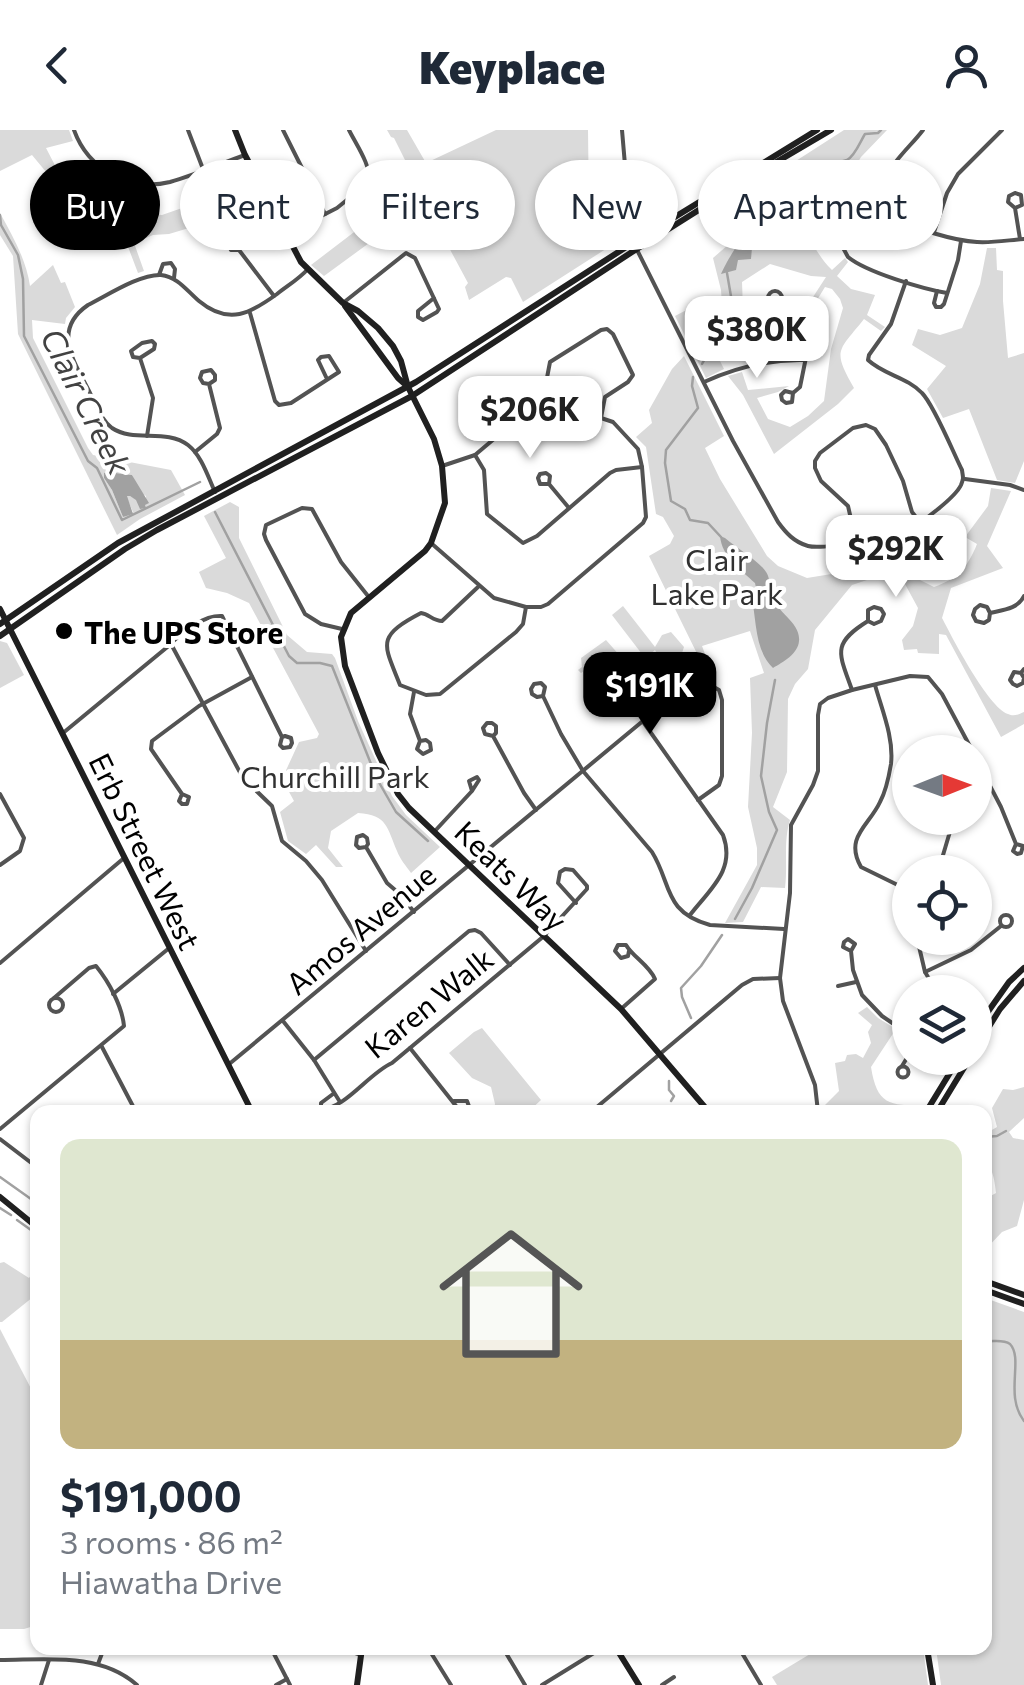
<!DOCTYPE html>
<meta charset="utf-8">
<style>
:root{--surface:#fff;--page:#f6f6f7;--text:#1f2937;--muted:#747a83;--line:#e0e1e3;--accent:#000}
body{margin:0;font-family:Commissioner,sans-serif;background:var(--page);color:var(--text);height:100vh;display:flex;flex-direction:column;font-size:38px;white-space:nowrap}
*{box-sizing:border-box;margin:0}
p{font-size:32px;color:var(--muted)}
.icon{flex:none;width:55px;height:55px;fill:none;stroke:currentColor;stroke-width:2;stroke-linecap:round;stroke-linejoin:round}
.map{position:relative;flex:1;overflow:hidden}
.details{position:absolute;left:30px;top:975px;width:962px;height:550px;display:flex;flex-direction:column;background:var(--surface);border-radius:20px;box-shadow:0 2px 8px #0004}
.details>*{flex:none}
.guide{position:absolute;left:30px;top:30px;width:965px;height:90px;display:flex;gap:20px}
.needle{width:65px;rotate:89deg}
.tools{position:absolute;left:892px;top:605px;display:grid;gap:20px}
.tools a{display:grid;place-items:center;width:100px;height:100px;border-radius:50%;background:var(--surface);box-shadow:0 2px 8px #0004;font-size:50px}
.price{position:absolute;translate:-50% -85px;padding:0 22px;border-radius:20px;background:#fff;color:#222;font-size:32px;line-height:65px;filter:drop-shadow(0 2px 5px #0008)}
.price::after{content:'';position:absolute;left:50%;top:60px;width:30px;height:22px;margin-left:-15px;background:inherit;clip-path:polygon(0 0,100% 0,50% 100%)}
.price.current{background:var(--accent);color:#fff}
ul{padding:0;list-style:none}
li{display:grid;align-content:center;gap:20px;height:530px;padding:0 30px}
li+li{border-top:2px solid var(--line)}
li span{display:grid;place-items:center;height:310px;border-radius:20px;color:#555}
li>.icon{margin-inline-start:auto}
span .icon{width:180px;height:180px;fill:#fffc;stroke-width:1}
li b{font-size:42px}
.tag{padding:0 35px;border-radius:45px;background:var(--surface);box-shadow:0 2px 8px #0004;font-size:35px;line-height:90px}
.tag.current{background:var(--accent);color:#fff}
header{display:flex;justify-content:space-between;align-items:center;height:130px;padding:0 30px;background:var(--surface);font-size:45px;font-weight:800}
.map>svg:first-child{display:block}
.green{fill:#dadada;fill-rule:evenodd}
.water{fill:#a1a1a1}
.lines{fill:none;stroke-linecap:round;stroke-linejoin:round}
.stream{stroke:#a1a1a1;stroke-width:2.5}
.street{stroke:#535353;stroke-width:4}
.secondary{stroke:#202020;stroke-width:6}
.poi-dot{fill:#000;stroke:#fff;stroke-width:4}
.labels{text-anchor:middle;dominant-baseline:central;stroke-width:8;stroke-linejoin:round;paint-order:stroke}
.park-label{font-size:30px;fill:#313131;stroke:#fff}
.poi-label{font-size:30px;font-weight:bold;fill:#000;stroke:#fff;text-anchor:start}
.street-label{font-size:30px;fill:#000;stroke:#fff}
.water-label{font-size:32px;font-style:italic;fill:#424242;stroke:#fff}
</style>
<header><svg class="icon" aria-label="back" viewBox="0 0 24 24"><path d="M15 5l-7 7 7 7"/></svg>Keyplace<svg class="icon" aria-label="person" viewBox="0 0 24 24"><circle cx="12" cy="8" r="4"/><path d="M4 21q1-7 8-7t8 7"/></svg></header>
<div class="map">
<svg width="1024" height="1555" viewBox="0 0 1024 1555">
<rect width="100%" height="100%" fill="#fff"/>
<!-- green -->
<g class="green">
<path d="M 0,0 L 69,0 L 73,11 L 46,18 L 60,45 L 71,54 L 78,65 L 118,80 L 162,85 L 251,54 L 263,78 L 245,76 L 189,98 L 169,104 L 153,105 L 134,113 L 144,141 L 138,143 L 122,101 L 109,86 L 71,72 L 32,25 L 0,41 Z"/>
<path d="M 387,0 L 407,0 L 426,33 L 496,0 L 588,0 L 589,80 L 615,79 L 618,96 L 623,108 L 523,172 L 511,148 L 506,147 L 469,170 L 465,157 L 468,153 L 425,73 L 418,74 L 395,93 L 406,116 L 404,116 L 391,97 L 324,146 L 311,135 L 383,80 L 367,58 L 369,56 L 386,77 L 412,58 L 416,52 L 394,8 L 391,7 Z"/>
<path d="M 844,0 L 887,0 L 861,27 L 848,49 C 806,42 780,48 794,98 C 815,110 816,125 832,140 L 845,128 L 848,132 L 837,146 L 851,159 L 875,165 L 867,185 L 885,197 L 881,201 L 864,189 C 838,222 832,219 854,258 L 838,274 L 774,324 L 743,265 L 728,246 L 742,242 L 748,260 L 789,256 L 778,262 L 757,268 L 768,289 L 790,297 L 808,286 L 824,271 L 831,219 L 843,178 L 840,169 L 832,159 L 825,157 L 817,170 L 813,167 L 826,147 L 811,146 L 770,134 L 742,152 L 743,179 C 766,202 777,199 808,198 L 807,204 C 773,205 745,202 713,217 L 724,239 L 706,248 L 675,186 L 696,175 L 711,178 L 722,174 L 721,160 L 713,128 L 769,79 L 754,58 Z"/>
<path d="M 0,83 C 13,107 26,129 30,156 L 53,135 L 61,153 L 65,152 L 75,177 L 66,188 L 65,194 L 32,190 L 33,208 L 88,318 L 93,325 L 171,340 L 185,365 L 140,389 L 117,405 L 18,204 L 13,126 L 0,105 ZM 105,342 L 132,345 L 140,362 L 146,366 L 146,374 L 130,366 L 126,366 L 133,382 L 123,387 L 112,360 L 104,348 Z"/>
<path d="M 987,118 L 996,118 L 997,140 L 1003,141 L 1003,171 L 1008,228 L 1024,223 L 1024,331 L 1015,353 L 997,350 L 969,279 L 943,288 L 927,259 L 946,236 L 912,215 L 918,199 L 940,205 L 962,198 L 980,154 Z"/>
<path d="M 684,226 L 724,306 L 705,318 L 720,349 L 767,426 L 778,436 L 807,448 L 905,432 L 918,449 L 934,457 C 957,449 968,437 977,414 L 965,407 L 988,376 L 991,358 L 1011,361 L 987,416 L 1003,438 L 951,458 L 942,488 C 953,509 988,577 1008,584 C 1014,587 1019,584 1024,582 L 1024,594 L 1001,607 L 946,505 L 939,504 L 939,524 L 918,523 L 917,519 L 904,520 L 902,510 L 913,496 L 918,478 L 905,454 L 876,447 L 852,455 L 815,500 L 808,539 L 795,554 L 788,569 L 787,642 L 773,677 L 790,690 C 783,713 788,735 785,758 L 761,757 L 743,792 L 725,793 L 757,735 L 757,718 L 748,677 L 752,603 L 750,548 L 764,543 L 750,501 L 702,516 L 715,551 L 710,550 L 649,426 L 670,414 L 674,406 L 663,387 L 656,384 L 646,317 L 636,307 L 652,293 L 649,280 L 672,239 Z"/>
<path d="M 230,372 L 239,377 L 239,408 L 287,505 L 307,522 L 332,524 L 335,528 L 358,591 L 392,666 L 406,685 L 440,717 L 411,743 C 406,736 400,729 397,721 C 387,698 388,685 358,683 L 331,701 L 328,718 L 343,737 L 336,737 L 316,715 L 306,724 L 288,711 L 280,682 L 294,671 L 282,649 L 299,612 L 317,608 L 319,604 L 249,473 L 227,463 L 206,458 L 199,442 L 226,428 L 204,386 Z"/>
<path d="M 623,476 L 655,517 L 662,505 L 671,502 L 684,517 L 682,523 L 671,535 L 662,532 L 655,520 L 645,528 L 612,485 Z"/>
<path d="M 606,510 L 621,527 L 624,526 L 630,529 L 646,549 L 642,552 L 629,538 L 619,544 L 604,526 L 581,543 L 578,540 L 582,537 L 581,528 Z"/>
<path d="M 0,511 L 7,513 L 24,545 L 0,558 Z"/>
<path d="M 867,877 L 878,888 L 896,899 L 871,937 C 877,975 889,975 924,976 L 920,982 L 824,982 L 825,975 L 839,961 L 835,933 L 845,931 L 847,925 L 856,924 L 863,928 L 871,913 L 868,902 L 872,895 L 858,883 Z"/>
<path d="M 482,898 L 541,970 L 528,982 L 493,982 L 495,974 L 491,957 L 472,948 L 449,923 L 474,902 Z"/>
<path d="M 1024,957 L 1024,988 L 1009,1002 L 1013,1008 L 1024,1010 L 1024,1070 L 1017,1096 L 1002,1102 L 985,1120 L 985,1069 L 996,1063 C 995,1053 993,1037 985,1032 L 985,1004 L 997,997 L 992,978 L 1003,959 L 1013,960 Z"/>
<path d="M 4,1132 L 29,1148 L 37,1138 L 38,1159 L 34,1161 L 33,1167 L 2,1192 L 0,1192 L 0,1133 Z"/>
<path d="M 985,1168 L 1024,1182 L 1024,1555 L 941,1555 L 936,1518 L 985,1518 Z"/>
<path d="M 0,1199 L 37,1270 L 37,1495 L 24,1499 L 0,1499 Z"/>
<path d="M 820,1518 L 923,1518 L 928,1555 L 777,1555 L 772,1547 Z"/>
</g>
<!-- water -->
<g class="water">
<path d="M 765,94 L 771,96 C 767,109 765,114 752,118 L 751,129 L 738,130 L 736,140 L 721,144 C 725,135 735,117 741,111 L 750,112 L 756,96 Z"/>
<path d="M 107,342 L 132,345 L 149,373 L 145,375 L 146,378 L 140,379 L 136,370 L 130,366 L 127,366 L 133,384 L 123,387 L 112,360 L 104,348 L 104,343 Z"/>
<path d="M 720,406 L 725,408 C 737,418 751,426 762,437 C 773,448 767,454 771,466 C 777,482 801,493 799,511 C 798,524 783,532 773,538 C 754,520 757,489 751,465 L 756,458 L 755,453 C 740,439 722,427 720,406 Z"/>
</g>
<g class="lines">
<!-- stream -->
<g class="stream">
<path d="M 0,85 L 1,95 L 18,125 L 23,149 L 24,206 L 88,331 L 97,338 L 122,390 L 200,352"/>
<path d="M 771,96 L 781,92 C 776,60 792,44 823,35 C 830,33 840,33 847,30 C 855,26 860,12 865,4 L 878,3 L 881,0"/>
<path d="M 702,234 L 733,178 L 727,143"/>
<path d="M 693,247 L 692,256 L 698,278 L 666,320 L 665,333 L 671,371 L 685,379 L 690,390 L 708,393 L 721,407"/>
<path d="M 215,382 L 289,526 L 297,533 L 320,533 L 332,536 L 377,649 L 396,682 L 428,711"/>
<path d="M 735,789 L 752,758 L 777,700 L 769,682 L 761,646 L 767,593 L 775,550"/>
<path d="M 691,888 L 682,867 L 681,858 L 701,836 L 722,805"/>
<path d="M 669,951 L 669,960 L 674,966 L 671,971"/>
<path d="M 653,982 L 656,978 L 664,977"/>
<path d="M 985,1007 L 997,1006 L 1006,1001"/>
<path d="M 0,1047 L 38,1074"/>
<path d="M 0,1078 L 11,1085"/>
<path d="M 17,1090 L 38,1105"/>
<path d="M 985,1211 C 993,1212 1003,1209 1010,1214 C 1024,1229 1004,1265 1024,1291"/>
</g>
<!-- street -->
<g class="street">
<path d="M 74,0 C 88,39 129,62 170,52 C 195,45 220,34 245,25"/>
<path d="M 188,0 L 203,39"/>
<path d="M 283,0 L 325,84"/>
<path d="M 622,0 L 625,35 L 619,74 L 621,88 L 733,311 L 778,392 C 786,403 794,412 808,416 C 823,420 893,407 908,400 C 921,393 955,368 961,355 C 964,347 963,348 962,340 C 953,322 934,275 922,263 C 907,247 884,245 868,230 L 869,225 L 891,194 L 906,151"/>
<path d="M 923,0 C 912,15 891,32 886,50 C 882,63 886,77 896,86 C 911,99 957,111 977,112 C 993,113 1009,110 1024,109"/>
<circle cx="817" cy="77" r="7"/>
<path d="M 1015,78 L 1022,75 L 1021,65 L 1015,63 L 1009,66 L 1008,72 L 1015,78 L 1020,109"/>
<path d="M 823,81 L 848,127 C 866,142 923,159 947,163"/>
<path d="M 934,102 L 947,63 L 958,44 L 1002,0"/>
<path d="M 286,104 L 337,78 L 369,52 C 371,35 357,16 349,0"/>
<path d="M 239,120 L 231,120 L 229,116 L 231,112 L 236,110 L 240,113 L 239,120 L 274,166"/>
<path d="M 159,145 L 163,134 L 171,133 L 175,139 L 174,148"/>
<path d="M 937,161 L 934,173 L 936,177 L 941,177 L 944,174 L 958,130 L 961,111"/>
<circle cx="775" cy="168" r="7"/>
<path d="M 781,169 L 812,173 L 816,178 L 800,257 L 793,263 L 792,272 L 786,273 L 782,270 L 781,265 L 785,261 L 793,263"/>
<path d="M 343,173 L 406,123 L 415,128 L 439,179 L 437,182 L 423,190 L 418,187 L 418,181 L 434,168"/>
<path d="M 250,183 L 275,271 L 279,275 L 291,273 L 339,242 L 329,226 L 321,227 L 318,230 L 327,249"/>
<path d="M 140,228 L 154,219 L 155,214 L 152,211 L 142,213 L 131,221 L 133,227 L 140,228 L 153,268 L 147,306"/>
<path d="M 704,252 C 737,237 769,229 805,230"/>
<path d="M 541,279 L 550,232 L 601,200 L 607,199 L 613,204 L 633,245 L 628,252 L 605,267 L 601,288"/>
<path d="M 195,322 L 217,304 L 220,298 L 209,254 L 203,253 L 200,248 L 202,242 L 211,240 L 215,245 L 215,250 L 209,254"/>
<path d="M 475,325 L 484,340 L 487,384 L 523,413 L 537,406 L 610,343 L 616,340 L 642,337"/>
<path d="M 965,349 L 1010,355 L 1024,360"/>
<path d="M 549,354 L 540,354 L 538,348 L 540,344 L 546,343 L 550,346 L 549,354 L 569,378"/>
<path d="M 215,362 C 208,347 202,326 188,315 C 166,298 134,313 112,298 C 101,290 97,276 91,265 C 76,234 50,201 88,175 C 108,165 140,144 161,145 C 178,147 187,161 199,171 C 229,196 251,183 277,164 C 287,156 299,149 308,139"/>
<path d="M 856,411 L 848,376 L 821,351 L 815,338 L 815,331 L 820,323 L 853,298 L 866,295 L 875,299 L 886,315 L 903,351 L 912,382 L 934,410 L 933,418 L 939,422 L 945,420 L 947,413 L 944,409 L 934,410"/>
<path d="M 431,413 L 494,468 L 526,477 L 541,477 L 548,474 L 643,393 L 646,387 L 642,337 L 638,319 L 613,292 L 601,288 L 541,279 L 528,280 L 475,325 L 442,336"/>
<path d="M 478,457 L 442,491 C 433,491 429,484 421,483 C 375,507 384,514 400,555 L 426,565 L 440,564 L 516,502 L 523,494 L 526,477"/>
<path d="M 990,483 L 987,477 L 980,475 L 975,479 L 973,485 L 976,491 L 984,493 L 989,490 L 990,483 C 1003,480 1018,479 1024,466"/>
<path d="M 342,499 L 321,494 L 305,484 L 266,410 L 264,404 L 266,395 L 302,378 L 312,379 L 341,432 L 368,466"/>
<path d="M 171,513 C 185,501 203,485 222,486 L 282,607 L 280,615 L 283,618 L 290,617 L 292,613 L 291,608 L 285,606 L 282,607"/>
<path d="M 1021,543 L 1024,548 L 1023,553 L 1017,556 L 1013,554 L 1010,550 L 1014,542 L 1021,543 L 1024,539"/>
<path d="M 875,555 C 882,580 894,608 891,634 C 889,646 886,661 880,672 C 869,696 844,707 861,737 L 910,761"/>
<path d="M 852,560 C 839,523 831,514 868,491 L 874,494 L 881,491 L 884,484 L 881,479 L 874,477 L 868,480 L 868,491"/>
<path d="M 414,562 L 410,584 L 420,611 L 417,619 L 423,624 L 431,620 L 430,613 L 426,610 L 420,611"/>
<path d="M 543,566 L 537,567 L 532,564 L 531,559 L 534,554 L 541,553 L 545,557 L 543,566 L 561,604 L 583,641 L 652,722 C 672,754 663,782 710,795 L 784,799"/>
<path d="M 644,593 L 723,705 C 736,740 710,759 690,785"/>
<path d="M 63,603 L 171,514 L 243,648 L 272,676 L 282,711 L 306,731 L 322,750 L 366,821"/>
<path d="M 493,606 L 496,603 L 496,596 L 492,593 L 487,593 L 483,598 L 485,604 L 493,606 L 524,663 L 536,680"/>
<path d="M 975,627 L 1001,677 L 1016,714 L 1013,721 L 1017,724 L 1021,723 L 1023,716 L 1016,714"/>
<path d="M 0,664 L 24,708 L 20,721 L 0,735"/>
<path d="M 182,664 L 179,671 L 182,674 L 187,674 L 189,667 L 182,664 L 151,619 L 152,611 L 199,576 L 252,547"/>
<path d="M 434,702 L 472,661 L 479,650 L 477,647 L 469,651 L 472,661"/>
<path d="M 366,717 L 359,718 L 356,715 L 357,707 L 363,705 L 367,708 L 368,714 L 366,717 L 387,753 L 401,765 L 414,782"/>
<path d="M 938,742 L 954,688"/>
<circle cx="1006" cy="791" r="6"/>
<path d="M 917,808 L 925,842 L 937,862"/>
<path d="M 851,821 L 843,817 L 844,812 L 848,809 L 855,814 L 851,821 L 853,840 L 862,865 L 882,886 L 910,905"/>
<path d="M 0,833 L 124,728"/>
<path d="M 925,842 L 971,820 L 1001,796"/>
<path d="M 838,856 L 856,852"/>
<path d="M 113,864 L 168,819"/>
<circle cx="56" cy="875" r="7"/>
<path d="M 621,879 L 655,849 C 649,835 633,827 626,815 L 618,815 L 615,821 L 621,828 L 628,826 L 629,821"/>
<path d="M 283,891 L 314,930 L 340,972"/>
<path d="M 102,917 L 136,982"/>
<path d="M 410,918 L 460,981 L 467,982 L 470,979 L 467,971 L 454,971"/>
<path d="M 314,930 L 469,801 L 475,800 L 481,803 L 510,835"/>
<path d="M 228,935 L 667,571 L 678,564 L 712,556 L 719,560 L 722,570 L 722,646 L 719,655 L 698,670"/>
<path d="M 902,936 L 910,923"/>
<circle cx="903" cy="942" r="5.5"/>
<path d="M 333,964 L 321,973 L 321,979 C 344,980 369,943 392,933 L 544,806 L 587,759 L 587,756 L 573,740 L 565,739 L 560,742 L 558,753 L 576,773"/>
<path d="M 591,982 L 742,855 L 753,849 L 780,848"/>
<path d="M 818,982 L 815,955 L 783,871 L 780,848 L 790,763 L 791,695 L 813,655 L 818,641 L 818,585 L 820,574 L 828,568 L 852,560 L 910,546 L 928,547 L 942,564 L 973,622"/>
<path d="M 0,999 L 124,896 C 122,876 109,852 96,836 L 89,838 L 54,868"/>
<path d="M 0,1009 L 38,1038"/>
<path d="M 38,1198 L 38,1210"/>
<path d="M 271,1518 L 290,1555"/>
<path d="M 350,1518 L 352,1522 L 360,1525"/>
<path d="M 428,1518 L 451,1555"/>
<path d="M 503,1518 L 525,1555"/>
<path d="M 739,1518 L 761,1555"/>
<path d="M 0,1530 C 46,1530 100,1522 137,1555"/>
<path d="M 98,1534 L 104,1518"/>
<path d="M 41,1555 L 49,1530"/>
<path d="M 276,1555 L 287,1549"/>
<path d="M 542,1555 L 602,1518"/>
<path d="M 662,1555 L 674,1547"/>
</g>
<!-- secondary -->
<g class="secondary">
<path d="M 235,0 L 245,25 L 301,132 L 343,173 L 358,181 L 378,198 L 393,216 L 401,231 L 408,257 L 434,309 L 442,336 L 445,373 L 431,413 L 425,421 L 351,483 L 341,507 L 345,536 L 378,623 L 398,664 L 409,678 L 621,879 L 709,982"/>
<path d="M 345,176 L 398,248 L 407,256"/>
<path d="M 0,479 L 252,982"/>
<path d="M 0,494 L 118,413 L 416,252 L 634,112 L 817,0"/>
<path d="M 0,506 L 125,419 L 157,400 L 412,266 L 632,122 L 756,44 L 831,0"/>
<path d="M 975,900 L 1009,852 L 1024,838"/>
<path d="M 975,919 L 1000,879 L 1024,851"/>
<path d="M 926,982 L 959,928"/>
<path d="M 937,982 L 970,928"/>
<path d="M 0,1067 L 38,1098"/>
<path d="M 985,1151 L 1024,1165"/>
<path d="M 985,1160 L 1024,1174"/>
<path d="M 616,1518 L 639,1555"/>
<path d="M 927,1518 L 933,1555"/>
<path d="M 357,1555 L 362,1518"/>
</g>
</g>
<!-- markers -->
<circle class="poi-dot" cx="64" cy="501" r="10"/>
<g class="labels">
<!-- park labels -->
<g class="park-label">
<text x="717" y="428">Clair<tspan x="717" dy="34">Lake Park</tspan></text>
<text x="335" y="645">Churchill Park</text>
</g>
<!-- poi labels -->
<g class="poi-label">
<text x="84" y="501">The UPS Store</text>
</g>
<!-- street labels -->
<g class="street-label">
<text transform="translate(146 721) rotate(64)">Erb Street West</text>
<text transform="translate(512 745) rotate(44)">Keats Way</text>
<text transform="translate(360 798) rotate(-40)">Amos Avenue</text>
<text transform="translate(428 872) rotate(-39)">Karen Walk</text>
</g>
<!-- water labels -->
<g class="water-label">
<text transform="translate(87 271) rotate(63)">Clair Creek</text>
</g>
</g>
</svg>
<div class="tools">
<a><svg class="needle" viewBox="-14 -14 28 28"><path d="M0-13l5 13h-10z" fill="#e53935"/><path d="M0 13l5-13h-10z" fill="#747a83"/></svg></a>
<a><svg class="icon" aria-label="locate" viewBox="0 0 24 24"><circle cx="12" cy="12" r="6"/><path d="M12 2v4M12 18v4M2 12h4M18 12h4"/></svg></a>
<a><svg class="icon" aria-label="layers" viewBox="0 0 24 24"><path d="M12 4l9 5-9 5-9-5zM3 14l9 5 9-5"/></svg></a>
</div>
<b class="price" style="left:757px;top:251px">$380K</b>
<b class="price" style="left:530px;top:331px">$206K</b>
<b class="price" style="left:896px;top:470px">$292K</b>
<b class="price current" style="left:650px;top:607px">$191K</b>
<div class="guide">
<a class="tag current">Buy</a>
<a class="tag">Rent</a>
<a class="tag">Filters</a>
<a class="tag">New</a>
<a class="tag">Apartment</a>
</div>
<section class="details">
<ul>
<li><span style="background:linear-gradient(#dfe7d0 65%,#c2b280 0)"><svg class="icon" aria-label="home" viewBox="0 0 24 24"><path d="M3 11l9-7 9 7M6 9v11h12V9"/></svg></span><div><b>$191,000</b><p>3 rooms · 86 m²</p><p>Hiawatha Drive</p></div></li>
</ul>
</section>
</div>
